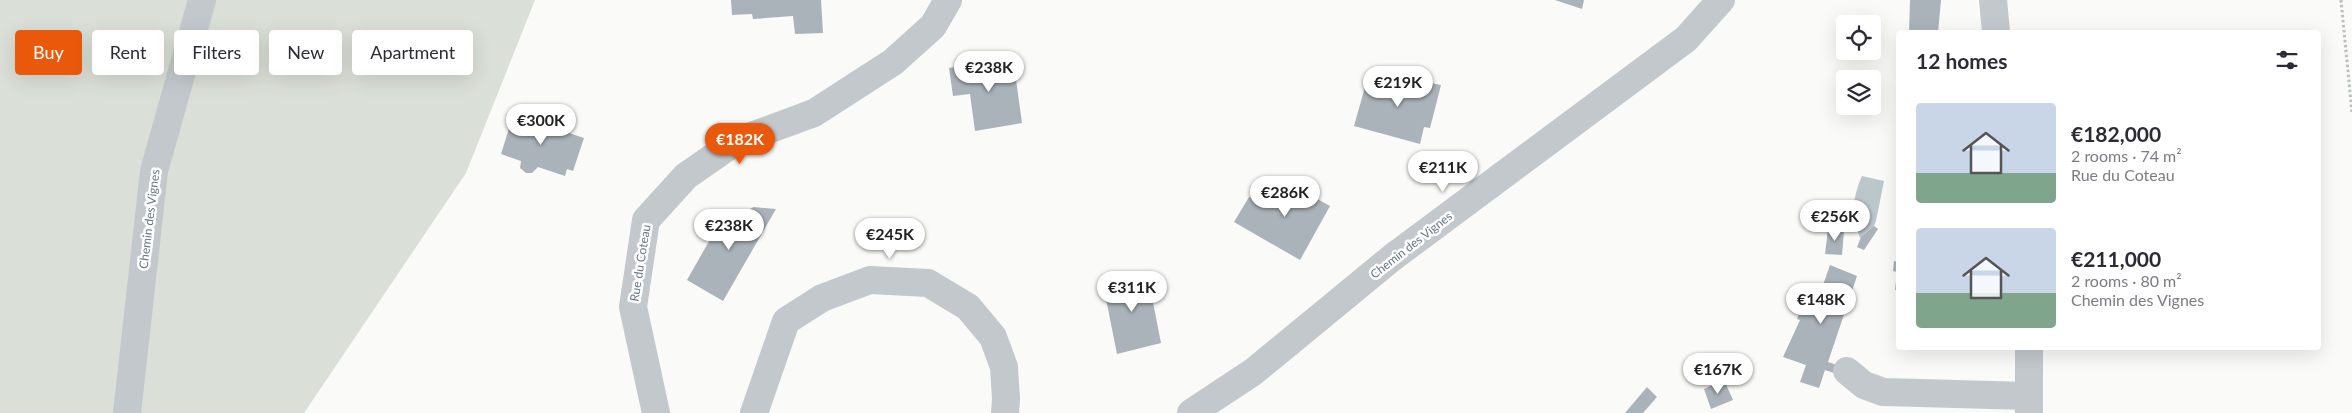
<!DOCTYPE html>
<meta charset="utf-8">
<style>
:root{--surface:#fff;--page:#f2f2f3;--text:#2b2b33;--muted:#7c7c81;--accent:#ea580c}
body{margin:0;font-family:Lato,sans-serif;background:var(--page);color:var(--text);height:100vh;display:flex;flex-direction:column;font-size:19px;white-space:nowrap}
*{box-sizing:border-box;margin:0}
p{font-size:16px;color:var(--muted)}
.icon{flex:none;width:28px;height:28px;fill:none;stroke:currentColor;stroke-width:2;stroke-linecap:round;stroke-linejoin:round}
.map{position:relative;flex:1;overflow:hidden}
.side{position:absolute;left:1896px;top:30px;width:425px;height:320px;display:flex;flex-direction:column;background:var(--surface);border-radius:5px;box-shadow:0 5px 20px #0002}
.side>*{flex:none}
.banner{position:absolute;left:15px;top:30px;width:475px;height:45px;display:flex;gap:10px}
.fabs{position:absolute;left:1836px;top:15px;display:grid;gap:10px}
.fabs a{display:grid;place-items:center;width:45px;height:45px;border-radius:5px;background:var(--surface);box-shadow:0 5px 20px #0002;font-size:25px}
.price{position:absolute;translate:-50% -42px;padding:0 11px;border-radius:18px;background:#fff;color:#222;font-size:16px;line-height:32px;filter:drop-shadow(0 1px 2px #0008)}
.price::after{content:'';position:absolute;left:50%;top:30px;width:15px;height:11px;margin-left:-8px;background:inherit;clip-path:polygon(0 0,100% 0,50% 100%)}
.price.current{background:var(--accent);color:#fff}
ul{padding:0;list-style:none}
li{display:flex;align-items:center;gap:15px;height:125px;padding:0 20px}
li span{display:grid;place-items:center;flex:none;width:140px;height:100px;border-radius:5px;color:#555}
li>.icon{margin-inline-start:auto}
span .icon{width:60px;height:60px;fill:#fffc;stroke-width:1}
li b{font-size:21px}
h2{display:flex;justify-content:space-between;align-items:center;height:60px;padding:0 20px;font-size:21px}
.pill{padding:0 18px;border-radius:5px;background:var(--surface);box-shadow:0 5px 20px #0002;font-size:18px;line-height:45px}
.pill.current{background:var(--accent);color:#fff}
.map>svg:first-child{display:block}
.green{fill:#dadfd7}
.water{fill:#bbc7cb}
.building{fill:#aab3b9}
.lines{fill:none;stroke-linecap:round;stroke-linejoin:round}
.path{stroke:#bbbfc2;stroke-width:3;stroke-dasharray:2.5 2.5;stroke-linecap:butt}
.minor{stroke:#c3c8cc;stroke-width:28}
.tertiary{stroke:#c3c8cc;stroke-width:28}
.labels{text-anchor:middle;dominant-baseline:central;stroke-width:5;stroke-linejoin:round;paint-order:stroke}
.street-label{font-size:12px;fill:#657683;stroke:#fff}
</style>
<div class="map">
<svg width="2352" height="413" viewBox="0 0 2352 413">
<rect width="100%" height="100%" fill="#fafaf8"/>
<!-- green -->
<path class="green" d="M 0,0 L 535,0 L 466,173 L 304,413 L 0,413 Z"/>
<!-- water -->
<path class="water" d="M 1862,176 L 1884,181 L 1876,221 L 1874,226 L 1860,238 C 1851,216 1852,198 1862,176 Z"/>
<!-- building -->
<g class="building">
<path d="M 731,0 L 821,0 L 823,33 L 795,34 L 793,16 L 753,19 L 752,14 L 732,15 Z"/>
<path d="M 1555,0 L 1584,0 L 1582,9 Z"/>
<path d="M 1910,0 L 1941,0 L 1938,32 L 1909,32 Z"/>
<path d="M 1013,58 L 1022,123 L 975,131 L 970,94 L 953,96 L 949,68 Z"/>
<path d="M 1375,72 L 1415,84 L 1416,80 L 1441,85 L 1430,128 L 1424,127 L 1420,144 L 1354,126 L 1365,87 L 1370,89 Z"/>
<path d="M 528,113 L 539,114 L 545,125 L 584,138 L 573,171 L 567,169 L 565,176 L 538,167 L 532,173 L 526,173 L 520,168 L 521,161 L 501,154 L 512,119 L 520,121 L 521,116 Z"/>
<path d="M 1281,179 L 1330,206 L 1300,260 L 1234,222 L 1249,197 L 1265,205 Z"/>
<path d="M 754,207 L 776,209 L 723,301 L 687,280 L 724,215 L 737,221 L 743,212 Z"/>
<path d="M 1874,226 L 1878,229 L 1864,250 L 1857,247 L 1861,237 Z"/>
<path d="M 1828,229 L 1844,231 L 1842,255 L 1825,254 Z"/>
<path d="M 1894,261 L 1899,262 L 1899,290 L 1895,290 L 1897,272 L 1893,271 Z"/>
<path d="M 1830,265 L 1857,276 L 1828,362 L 1837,365 L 1834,373 L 1825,370 L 1819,388 L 1800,382 L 1806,365 L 1783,357 L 1800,320 L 1797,319 L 1811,284 L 1822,288 Z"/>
<path d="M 1147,272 L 1161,343 L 1117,354 L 1103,284 Z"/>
<path d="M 1724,380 L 1733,400 L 1711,409 L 1704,389 Z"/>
<path d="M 1647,387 L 1657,397 L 1643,413 L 1625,413 Z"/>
</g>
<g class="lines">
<!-- path -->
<path class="path" d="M 2341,0 L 2352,113"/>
<!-- minor -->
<g class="minor">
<path d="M 1847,371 L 1864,385 L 1883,392 L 2028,396"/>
<path d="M 127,413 L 154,171 L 202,0"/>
<path d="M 656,413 L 633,307 L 646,220 L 686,176 L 735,142 L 814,113 L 893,62 L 933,26 L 948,0"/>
<path d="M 754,413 L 786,321 L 822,298 L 870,280 L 928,283 L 968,307 L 993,337 L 1004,367 L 1006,399 L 1005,413"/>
<path d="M 1191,413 L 1253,372 L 1393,257 L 1686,39 L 1721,0"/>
</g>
<!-- tertiary -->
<g class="tertiary">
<path d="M 1993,0 L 1996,32"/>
<path d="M 2029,413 L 2029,348"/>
</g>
</g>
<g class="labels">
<!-- street labels -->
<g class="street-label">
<text transform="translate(149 219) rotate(-83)">Chemin des Vignes</text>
<text transform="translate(1411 245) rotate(-38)">Chemin des Vignes</text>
<text transform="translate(640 263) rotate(-81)">Rue du Coteau</text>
</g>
</g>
</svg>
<div class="fabs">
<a><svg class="icon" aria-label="locate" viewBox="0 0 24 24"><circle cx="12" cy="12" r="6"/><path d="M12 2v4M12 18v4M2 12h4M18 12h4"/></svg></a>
<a><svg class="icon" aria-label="layers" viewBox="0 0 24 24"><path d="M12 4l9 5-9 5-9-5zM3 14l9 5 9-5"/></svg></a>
</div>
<b class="price" style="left:989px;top:93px">€238K</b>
<b class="price" style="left:1398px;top:108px">€219K</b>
<b class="price" style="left:541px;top:146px">€300K</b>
<b class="price current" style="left:740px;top:165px">€182K</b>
<b class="price" style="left:1443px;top:193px">€211K</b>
<b class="price" style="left:1285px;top:218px">€286K</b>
<b class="price" style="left:1835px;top:242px">€256K</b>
<b class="price" style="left:729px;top:251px">€238K</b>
<b class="price" style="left:890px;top:260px">€245K</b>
<b class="price" style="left:1132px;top:313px">€311K</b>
<b class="price" style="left:1821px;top:325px">€148K</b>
<b class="price" style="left:1718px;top:395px">€167K</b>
<div class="banner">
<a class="pill current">Buy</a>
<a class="pill">Rent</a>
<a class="pill">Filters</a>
<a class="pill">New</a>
<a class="pill">Apartment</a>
</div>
<section class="side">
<h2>12 homes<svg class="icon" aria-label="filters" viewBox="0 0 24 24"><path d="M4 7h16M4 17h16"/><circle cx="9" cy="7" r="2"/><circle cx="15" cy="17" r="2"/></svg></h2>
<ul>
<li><span style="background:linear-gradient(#c9d6e8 70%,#7fa58c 0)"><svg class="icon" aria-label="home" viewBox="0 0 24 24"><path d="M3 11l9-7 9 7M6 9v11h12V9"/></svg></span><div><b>€182,000</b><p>2 rooms · 74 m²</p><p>Rue du Coteau</p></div></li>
<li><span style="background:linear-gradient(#c9d6e8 65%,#7fa58c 0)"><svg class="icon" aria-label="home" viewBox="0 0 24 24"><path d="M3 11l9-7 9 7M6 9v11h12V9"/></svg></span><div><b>€211,000</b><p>2 rooms · 80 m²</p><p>Chemin des Vignes</p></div></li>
</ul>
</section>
</div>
